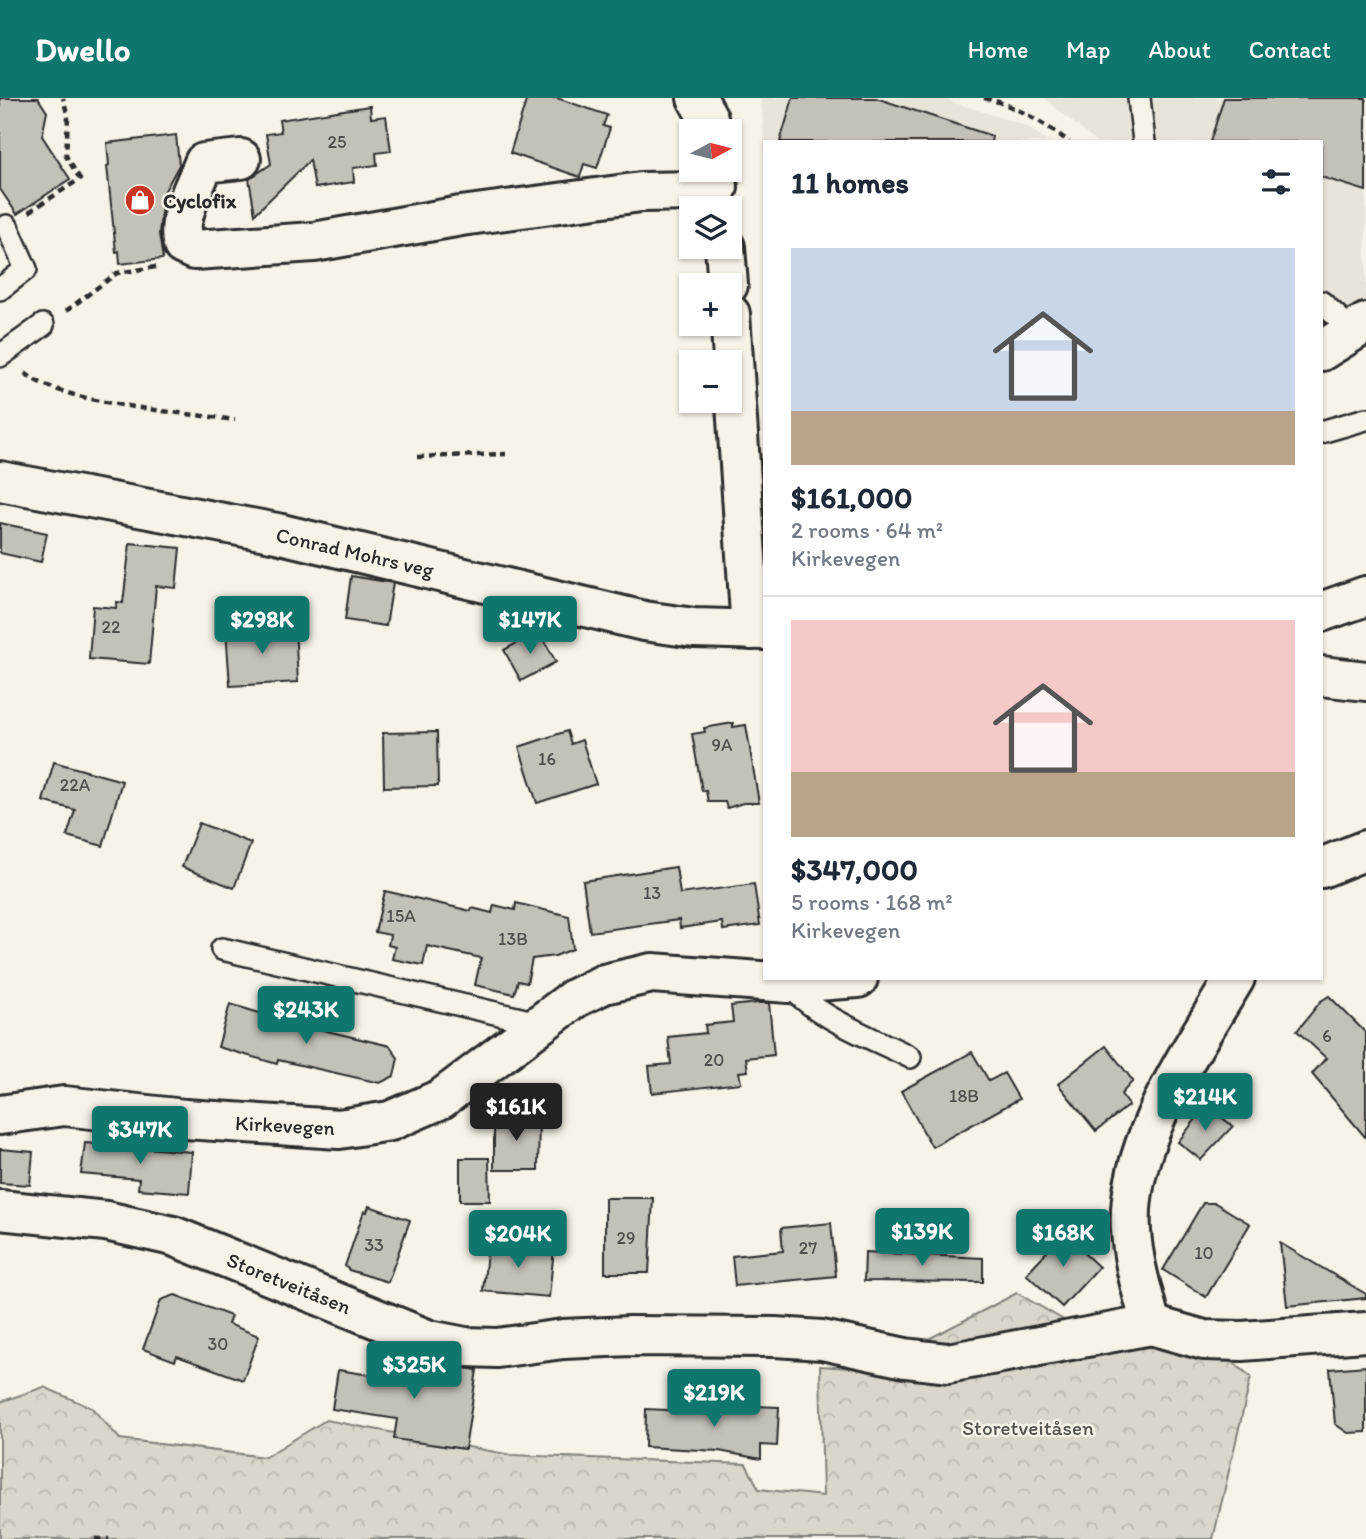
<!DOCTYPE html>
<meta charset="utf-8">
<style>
:root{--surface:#fff;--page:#f2f2f3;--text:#1f2937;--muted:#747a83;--line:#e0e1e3;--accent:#0f766e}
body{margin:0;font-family:Itim,sans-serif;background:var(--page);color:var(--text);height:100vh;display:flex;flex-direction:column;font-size:26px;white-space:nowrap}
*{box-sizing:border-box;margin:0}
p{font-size:23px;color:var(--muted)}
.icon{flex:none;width:38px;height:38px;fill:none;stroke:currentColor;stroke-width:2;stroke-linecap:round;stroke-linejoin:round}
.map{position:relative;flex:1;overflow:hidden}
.side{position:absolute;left:763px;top:42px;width:560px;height:840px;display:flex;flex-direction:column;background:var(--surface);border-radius:0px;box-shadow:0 2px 5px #0004}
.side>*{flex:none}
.needle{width:46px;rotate:83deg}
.fabs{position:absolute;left:679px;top:21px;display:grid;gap:14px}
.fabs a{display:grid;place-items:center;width:63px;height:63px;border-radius:0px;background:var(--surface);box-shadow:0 2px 5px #0004;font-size:35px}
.price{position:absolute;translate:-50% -60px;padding:0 16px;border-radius:7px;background:var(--accent);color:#fff;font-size:23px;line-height:46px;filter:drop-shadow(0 2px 4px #0008)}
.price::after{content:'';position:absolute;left:50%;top:42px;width:21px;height:16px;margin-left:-10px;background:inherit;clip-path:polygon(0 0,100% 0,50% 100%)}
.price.selected{background:#222;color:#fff}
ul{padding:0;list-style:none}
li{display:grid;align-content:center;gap:14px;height:371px;padding:0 28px}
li+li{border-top:2px solid var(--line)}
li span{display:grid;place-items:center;height:217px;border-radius:0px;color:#555}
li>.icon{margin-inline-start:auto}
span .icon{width:126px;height:126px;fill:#fffc;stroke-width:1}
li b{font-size:30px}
h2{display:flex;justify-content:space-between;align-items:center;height:84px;padding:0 28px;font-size:30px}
header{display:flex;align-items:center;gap:42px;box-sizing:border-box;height:98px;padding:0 35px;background:var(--accent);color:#fff}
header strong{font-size:33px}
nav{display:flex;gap:38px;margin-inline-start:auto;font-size:24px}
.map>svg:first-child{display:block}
.built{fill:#e8e4da}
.forest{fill:url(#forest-crowns);stroke:#82807c;stroke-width:2}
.building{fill:#c4c1b9;stroke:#2b2b2b;stroke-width:2}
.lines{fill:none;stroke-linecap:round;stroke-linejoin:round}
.lane-casing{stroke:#2b2b2b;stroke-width:26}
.street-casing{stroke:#2b2b2b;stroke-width:44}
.path{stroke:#2b2b2b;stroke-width:4.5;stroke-dasharray:7 5;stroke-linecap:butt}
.lane{stroke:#f7f3e8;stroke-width:21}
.street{stroke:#f7f3e8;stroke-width:38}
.labels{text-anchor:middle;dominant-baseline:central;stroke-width:5;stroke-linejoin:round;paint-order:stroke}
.number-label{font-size:18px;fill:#51504e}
.poi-label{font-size:21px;font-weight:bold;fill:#2b2b2b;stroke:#f7f3e8;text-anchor:start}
.street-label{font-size:21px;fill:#2b2b2b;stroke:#f7f3e8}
.park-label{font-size:21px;fill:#575653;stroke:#f7f3e8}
</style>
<header>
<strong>Dwello</strong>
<nav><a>Home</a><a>Map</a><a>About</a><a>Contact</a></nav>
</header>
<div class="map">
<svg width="1366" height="1441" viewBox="0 0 1366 1441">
<defs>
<pattern id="forest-crowns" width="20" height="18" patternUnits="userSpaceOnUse" patternTransform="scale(1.75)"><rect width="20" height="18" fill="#dad6cc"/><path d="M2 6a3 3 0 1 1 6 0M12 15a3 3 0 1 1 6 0" fill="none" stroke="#bbb8af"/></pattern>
</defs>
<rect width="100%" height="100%" fill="#f7f3e8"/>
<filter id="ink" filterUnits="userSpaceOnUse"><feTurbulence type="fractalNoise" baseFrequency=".0143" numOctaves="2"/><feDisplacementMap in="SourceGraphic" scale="14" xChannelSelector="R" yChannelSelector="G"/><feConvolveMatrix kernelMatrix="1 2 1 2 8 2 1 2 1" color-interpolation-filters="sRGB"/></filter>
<g filter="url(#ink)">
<!-- built -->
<g class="built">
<path d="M 761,0 L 940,0 L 1024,27 L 1050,44 L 765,44 L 765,53 Z"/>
<path d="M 1044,0 L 1366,0 L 1366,203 L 1321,231 L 1321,44 L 1096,44 Z"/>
</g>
<!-- forest -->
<path class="forest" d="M 1017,1195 L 1069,1225 L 1212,1247 L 1251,1279 L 1213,1441 L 0,1441 L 0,1304 L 44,1289 L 92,1310 L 120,1341 L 265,1359 L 326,1322 L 511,1357 L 746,1366 L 759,1391 L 823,1398 L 820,1268 L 925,1275 L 915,1248 Z"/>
<!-- building -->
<g class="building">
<path d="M 0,0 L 38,0 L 47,14 L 42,38 L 70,81 L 17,116 L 0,91 Z"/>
<path d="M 527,0 L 557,0 L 607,17 L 603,28 L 610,30 L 597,70 L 584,66 L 580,79 L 510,55 Z"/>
<path d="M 793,0 L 876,0 L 992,38 L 991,44 L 780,44 Z"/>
<path d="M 1224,0 L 1366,0 L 1366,93 L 1321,79 L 1321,44 L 1210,44 Z"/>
<path d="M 370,8 L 371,20 L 386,18 L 391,53 L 376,55 L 377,67 L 353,70 L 354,84 L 315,90 L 310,62 L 255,116 L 249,81 L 271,66 L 266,36 L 281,34 L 279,22 Z"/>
<path d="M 176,37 L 179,67 L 163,96 L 159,136 L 163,161 L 120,166 L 119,153 L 116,154 L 107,68 L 109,67 L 107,45 Z"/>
<path d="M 0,425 L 47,435 L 41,464 L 0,455 Z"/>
<path d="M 130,445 L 180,450 L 176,490 L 156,488 L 149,566 L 89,561 L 93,508 L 116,510 L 117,504 L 123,505 Z"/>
<path d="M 351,478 L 393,485 L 386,528 L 345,522 Z"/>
<path d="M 295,528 L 298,584 L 230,588 L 226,532 Z"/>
<path d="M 539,533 L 556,564 L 521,583 L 504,552 Z"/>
<path d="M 733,625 L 733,629 L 746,627 L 759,705 L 743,705 L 727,710 L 725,704 L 708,704 L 706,693 L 702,693 L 692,636 L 705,634 L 704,630 Z"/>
<path d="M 567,633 L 571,646 L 582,642 L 596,686 L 537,705 L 519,649 Z"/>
<path d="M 437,634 L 438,688 L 384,689 L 383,635 Z"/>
<path d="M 54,664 L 122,683 L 103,748 L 67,738 L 75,712 L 43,703 Z"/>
<path d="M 199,725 L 251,745 L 234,790 L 182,769 Z"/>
<path d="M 676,769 L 680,796 L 754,786 L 760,827 L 723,832 L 722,824 L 680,830 L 679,822 L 590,834 L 583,783 Z"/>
<path d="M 385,793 L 471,813 L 472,810 L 492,815 L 494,807 L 515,812 L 516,805 L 569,818 L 573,851 L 555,858 L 532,861 L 527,885 L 518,883 L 514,896 L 475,887 L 481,860 L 427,848 L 423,867 L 392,861 L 395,849 L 388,847 L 390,837 L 375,834 Z"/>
<path d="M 1329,898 L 1366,935 L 1366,1040 L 1312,976 L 1326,960 L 1297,933 L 1321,903 Z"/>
<path d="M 758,905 L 769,905 L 774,957 L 746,960 L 748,973 L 739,974 L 741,985 L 652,995 L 649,968 L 671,966 L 668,939 L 706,935 L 705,927 L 733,924 L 731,908 Z"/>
<path d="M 230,906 L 289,924 L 390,948 L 398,960 L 394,978 L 380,985 L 278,962 L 277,966 L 218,949 Z"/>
<path d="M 1106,948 L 1133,983 L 1121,996 L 1129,1007 L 1096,1033 L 1058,986 Z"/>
<path d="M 972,954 L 989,983 L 1004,975 L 1019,1001 L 932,1049 L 901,993 Z"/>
<path d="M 1206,1008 L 1233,1028 L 1201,1062 L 1178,1044 Z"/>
<path d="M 494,1018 L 539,1018 L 538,1072 L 494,1072 Z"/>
<path d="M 85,1045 L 192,1054 L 189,1095 L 138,1091 L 139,1081 L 81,1076 Z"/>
<path d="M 0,1051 L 33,1054 L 30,1087 L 0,1085 Z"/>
<path d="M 460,1060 L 489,1060 L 490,1103 L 460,1103 Z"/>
<path d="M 605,1100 L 653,1100 L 649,1175 L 605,1175 Z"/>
<path d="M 1203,1105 L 1215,1105 L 1250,1126 L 1206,1199 L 1163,1172 Z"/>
<path d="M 369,1108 L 410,1122 L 388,1184 L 349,1172 L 345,1168 L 364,1113 L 367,1114 Z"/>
<path d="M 831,1125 L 836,1178 L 735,1188 L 732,1158 L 783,1153 L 781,1130 Z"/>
<path d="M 1067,1132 L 1084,1147 L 1084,1155 L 1099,1169 L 1062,1209 L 1026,1176 Z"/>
<path d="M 488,1144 L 554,1151 L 549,1199 L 483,1193 Z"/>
<path d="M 1280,1145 L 1366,1196 L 1366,1200 L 1287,1208 Z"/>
<path d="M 865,1154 L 983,1160 L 983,1184 L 864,1183 Z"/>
<path d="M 175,1197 L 231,1218 L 228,1226 L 259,1238 L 243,1282 L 177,1258 L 175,1263 L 143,1251 L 161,1202 Z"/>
<path d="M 410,1262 L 477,1272 L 465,1351 L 394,1341 L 397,1321 L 332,1311 L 338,1272 L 402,1282 Z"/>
<path d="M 1366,1268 L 1366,1334 L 1348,1335 L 1335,1326 L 1330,1271 Z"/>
<path d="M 711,1306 L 779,1309 L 777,1348 L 761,1347 L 761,1361 L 719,1353 L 645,1349 L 646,1311 L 711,1314 Z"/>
</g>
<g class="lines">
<!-- lane casing -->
<g class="lane-casing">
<g id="lane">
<path d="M 1139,0 L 1144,44"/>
<path d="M 0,191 L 26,171 L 7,128"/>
<path d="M 1321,204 L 1353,233"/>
<path d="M 0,258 L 43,227"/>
<path d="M 1321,334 L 1366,321"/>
<path d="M 222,851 L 542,926"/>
<path d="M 789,885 C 808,916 877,942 910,959"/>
</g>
</g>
<!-- street casing -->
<g class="street-casing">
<g id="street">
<path d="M 697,0 L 708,20 L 710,33"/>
<path d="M 241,61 L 204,65 C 195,89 175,122 183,147 L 194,152 L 314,144 L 461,118 L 641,94 L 699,93 L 718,89"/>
<path d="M 725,149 L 728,187"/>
<path d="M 730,216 L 751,532"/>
<path d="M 1321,253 L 1366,225"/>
<path d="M 0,383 L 277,435 L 644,523 L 694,530 L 765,532"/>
<path d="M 1321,514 L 1366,498"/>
<path d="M 1321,578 L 1366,583"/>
<path d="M 1321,770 L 1366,752"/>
<path d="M 0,1017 L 64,1008 L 185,1021 L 339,1031 L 390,1023 L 441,1001 L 575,900 L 604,886 L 652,875 L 789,885 L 858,880"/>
<path d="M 0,1112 L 106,1123 L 173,1138 L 429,1242 L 465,1249 L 497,1250 L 563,1241 L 630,1238 L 775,1239 L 822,1242 L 905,1260 L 948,1265 L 1151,1227 L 1204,1242 L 1242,1243 L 1366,1234"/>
<path d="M 1151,1227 C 1143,1196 1133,1165 1131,1133 C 1125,1046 1192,952 1235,880"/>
</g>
</g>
<!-- path -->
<g class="path">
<path d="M 984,0 C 1013,6 1046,26 1069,44"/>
<path d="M 29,114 L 80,81 L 66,58 L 68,19 L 63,0"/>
<path d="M 66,213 L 117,175 L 156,169"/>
<path d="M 25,275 C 64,307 182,314 235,322"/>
<path d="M 417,359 L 506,356"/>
<path d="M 95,1441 L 109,1441"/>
</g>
<!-- lane -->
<use href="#lane" class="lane"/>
<!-- street -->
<use href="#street" class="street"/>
</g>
</g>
<!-- icons -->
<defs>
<g id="shop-disc" transform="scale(1.575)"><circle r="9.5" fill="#c8321e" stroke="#f7f3e8"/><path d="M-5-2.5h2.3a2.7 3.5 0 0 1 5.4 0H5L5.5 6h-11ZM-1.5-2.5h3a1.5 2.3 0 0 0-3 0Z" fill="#fff"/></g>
</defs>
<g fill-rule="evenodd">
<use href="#shop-disc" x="140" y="102"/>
</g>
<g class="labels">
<!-- number labels -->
<g class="number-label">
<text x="337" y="44">25</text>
<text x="111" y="529">22</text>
<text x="722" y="647">9A</text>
<text x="547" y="661">16</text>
<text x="75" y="687">22A</text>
<text x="652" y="795">13</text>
<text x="401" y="818">15A</text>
<text x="513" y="841">13B</text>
<text x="1327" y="938">6</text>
<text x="714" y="962">20</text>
<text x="964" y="998">18B</text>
<text x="626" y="1140">29</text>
<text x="374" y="1147">33</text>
<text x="808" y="1150">27</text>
<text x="1204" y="1155">10</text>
<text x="218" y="1246">30</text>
</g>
<!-- poi labels -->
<g class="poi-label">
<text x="163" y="102">Cyclofix</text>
</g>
<!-- street labels -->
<g class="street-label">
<text transform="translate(355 454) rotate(13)">Conrad Mohrs veg</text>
<text transform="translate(285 1027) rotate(3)">Kirkevegen</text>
<text transform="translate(289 1185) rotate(22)">Storetveitåsen</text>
</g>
<!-- park labels -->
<g class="park-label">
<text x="1028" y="1329">Storetveitåsen</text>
</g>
</g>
</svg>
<div class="fabs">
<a><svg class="needle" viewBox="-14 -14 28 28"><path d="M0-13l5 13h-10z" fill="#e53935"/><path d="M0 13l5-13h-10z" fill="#747a83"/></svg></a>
<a><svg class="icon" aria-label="layers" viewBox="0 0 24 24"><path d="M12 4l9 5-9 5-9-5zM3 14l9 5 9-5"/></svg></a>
<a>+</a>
<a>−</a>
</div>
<b class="price" style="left:262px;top:558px">$298K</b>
<b class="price" style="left:530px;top:558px">$147K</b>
<b class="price" style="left:306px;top:948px">$243K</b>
<b class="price" style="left:1205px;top:1035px">$214K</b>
<b class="price selected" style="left:516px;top:1045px">$161K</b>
<b class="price" style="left:140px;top:1068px">$347K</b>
<b class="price" style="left:922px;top:1170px">$139K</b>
<b class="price" style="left:1063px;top:1171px">$168K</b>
<b class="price" style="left:518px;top:1172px">$204K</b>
<b class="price" style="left:414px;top:1303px">$325K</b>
<b class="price" style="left:714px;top:1331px">$219K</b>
<section class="side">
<h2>11 homes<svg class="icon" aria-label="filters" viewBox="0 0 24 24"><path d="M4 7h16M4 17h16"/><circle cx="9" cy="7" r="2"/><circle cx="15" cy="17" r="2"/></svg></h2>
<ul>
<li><span style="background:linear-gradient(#c9d6e8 75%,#b9a48a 0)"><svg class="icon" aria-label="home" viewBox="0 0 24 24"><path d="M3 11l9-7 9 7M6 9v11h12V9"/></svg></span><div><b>$161,000</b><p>2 rooms · 64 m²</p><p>Kirkevegen</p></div></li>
<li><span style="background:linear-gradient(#f6c9c9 70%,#b9a48a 0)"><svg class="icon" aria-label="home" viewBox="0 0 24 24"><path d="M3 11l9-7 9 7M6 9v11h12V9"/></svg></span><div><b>$347,000</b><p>5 rooms · 168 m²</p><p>Kirkevegen</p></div></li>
</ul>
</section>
</div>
